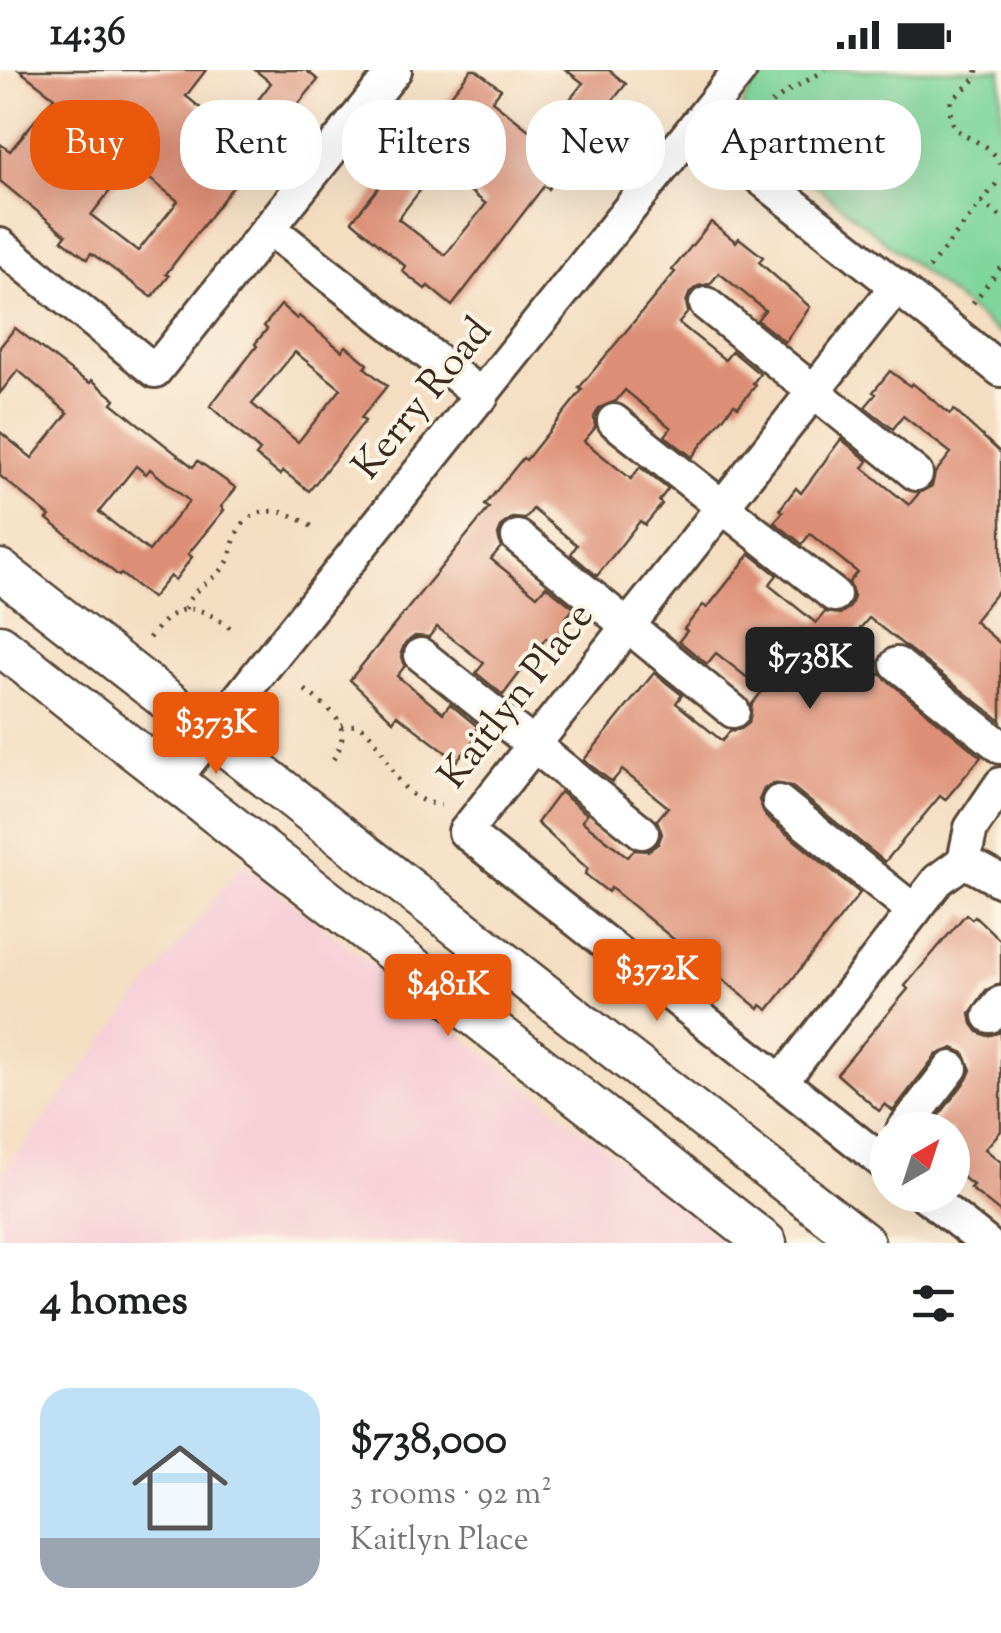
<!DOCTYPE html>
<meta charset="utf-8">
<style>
:root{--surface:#fff;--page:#f2f2f2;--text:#202124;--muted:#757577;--accent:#ea580c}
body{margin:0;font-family:"Sorts Mill Goudy",serif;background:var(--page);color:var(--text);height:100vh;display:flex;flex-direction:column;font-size:38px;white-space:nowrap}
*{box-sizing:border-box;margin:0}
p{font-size:32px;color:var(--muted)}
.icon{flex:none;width:55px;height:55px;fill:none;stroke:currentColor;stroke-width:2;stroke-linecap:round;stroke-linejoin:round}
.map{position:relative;height:1173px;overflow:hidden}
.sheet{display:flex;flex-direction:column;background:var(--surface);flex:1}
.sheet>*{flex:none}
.hud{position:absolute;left:30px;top:30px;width:942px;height:90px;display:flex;gap:20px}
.needle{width:65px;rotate:39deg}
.buttons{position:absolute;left:870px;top:1042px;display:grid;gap:20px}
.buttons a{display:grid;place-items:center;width:100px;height:100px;border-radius:50%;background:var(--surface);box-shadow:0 10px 40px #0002;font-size:50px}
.price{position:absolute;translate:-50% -85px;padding:0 22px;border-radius:10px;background:var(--accent);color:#fff;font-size:32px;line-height:65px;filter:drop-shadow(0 2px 5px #0008)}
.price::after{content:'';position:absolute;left:50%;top:60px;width:30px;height:22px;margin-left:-15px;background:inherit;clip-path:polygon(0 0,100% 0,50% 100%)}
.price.on{background:#222;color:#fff}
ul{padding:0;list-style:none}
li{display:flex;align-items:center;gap:30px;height:250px;padding:0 40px}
li span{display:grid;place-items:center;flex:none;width:280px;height:200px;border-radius:30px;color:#555}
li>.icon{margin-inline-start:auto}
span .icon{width:120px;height:120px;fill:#fffc;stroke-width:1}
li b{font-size:42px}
h2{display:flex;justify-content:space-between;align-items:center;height:120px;padding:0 40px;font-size:42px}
.pill{padding:0 35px;border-radius:40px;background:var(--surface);box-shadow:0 10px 40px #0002;font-size:35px;line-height:90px}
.pill.on{background:var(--accent);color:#fff}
.status{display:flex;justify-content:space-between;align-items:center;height:70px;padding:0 50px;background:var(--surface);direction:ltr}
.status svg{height:28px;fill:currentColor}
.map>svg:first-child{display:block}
.built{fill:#f6cfd7}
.green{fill:#7fd69b;stroke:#5d805c;stroke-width:2.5}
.building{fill:#dd8e76;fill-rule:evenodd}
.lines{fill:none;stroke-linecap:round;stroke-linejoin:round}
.minor-casing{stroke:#574536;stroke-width:38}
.major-casing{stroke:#574536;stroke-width:45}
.path{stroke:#574536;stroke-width:5;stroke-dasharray:2.5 8;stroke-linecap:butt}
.minor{stroke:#fff;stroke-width:32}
.major{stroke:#fff;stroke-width:40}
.labels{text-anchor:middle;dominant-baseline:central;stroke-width:8;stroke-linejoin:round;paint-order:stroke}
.street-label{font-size:40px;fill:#3b2a1e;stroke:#fcf5e5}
</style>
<div class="status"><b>14:36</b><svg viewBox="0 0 49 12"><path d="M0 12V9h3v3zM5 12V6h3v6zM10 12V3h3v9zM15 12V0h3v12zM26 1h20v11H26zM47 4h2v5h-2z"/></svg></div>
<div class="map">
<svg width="1001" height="1173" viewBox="0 0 1001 1173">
<rect width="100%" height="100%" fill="#fcf5e5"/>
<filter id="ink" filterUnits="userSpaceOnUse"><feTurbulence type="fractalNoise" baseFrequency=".01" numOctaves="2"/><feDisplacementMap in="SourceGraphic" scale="20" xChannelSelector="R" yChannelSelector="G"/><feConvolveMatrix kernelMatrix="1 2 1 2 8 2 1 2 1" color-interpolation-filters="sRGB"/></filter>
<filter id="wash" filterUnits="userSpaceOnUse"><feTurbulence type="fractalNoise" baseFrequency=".0048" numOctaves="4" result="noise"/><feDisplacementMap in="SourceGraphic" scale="40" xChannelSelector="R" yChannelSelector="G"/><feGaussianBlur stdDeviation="2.25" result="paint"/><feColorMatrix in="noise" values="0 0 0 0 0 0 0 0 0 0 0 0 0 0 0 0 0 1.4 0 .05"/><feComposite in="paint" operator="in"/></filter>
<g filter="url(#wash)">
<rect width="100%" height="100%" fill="#f4ddc1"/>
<!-- built -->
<path class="built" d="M 242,793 L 727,1173 L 0,1173 L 0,1106 Z"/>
<!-- green -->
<path class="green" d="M 774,0 L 1001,0 L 1001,265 L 784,90 L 771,92 C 732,62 731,25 774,0 Z"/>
<g id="blocks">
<!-- building -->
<g class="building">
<path d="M 19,0 L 206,0 L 186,26 L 232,64 L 271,13 L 255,0 L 306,0 L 318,10 L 268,71 L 270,72 L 260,85 L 263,87 L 245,109 L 241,106 L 166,204 L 169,206 L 152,227 L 91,183 L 87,189 L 62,170 L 66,165 L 0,111 L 0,74 L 10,81 L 54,27 ZM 131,94 L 178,131 L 138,181 L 91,145 Z"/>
<path d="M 471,0 L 476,0 L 501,19 L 492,31 L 539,68 L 583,13 L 566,0 L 609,0 L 626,14 L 601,45 L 604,48 L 586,71 L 548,119 L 544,116 L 452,236 L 428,216 L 425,219 L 402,201 L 405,196 L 352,151 L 401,89 L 411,74 L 408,72 L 426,51 L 429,53 ZM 439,96 L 486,134 L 445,185 L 398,149 Z"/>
<path d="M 711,152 L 736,172 L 739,168 L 763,187 L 759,192 L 810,237 L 785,272 L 757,250 L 765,240 L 719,203 L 710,214 L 698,216 L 690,222 L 686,232 L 688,242 L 679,253 L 725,290 L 732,281 L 760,304 L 753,313 L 756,315 L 738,337 L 734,334 L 692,387 L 665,366 L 671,358 L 625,320 L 616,331 L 599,338 L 594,347 L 595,358 L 584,371 L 631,409 L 640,397 L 668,419 L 659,431 L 662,434 L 645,455 L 640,451 L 597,506 L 571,484 L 577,475 L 533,439 L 525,449 L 512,448 L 502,455 L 498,465 L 501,477 L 491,489 L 537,526 L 546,516 L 574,538 L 565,549 L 568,552 L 551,572 L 546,568 L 503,625 L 476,603 L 484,593 L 437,557 L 429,567 L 415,566 L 405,573 L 401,583 L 405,596 L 397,606 L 443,643 L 450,634 L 478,657 L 471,666 L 475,669 L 457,691 L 397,645 L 393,651 L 350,610 L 489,438 L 485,435 L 523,388 L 526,390 L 582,320 L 579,318 L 675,202 L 672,200 Z"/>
<path d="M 281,235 L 297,249 L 299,246 L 342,281 L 346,276 L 368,294 L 365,298 L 387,316 L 361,348 L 365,351 L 309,421 L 283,401 L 280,405 L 256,386 L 260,381 L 210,336 L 257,276 L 255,274 L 267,259 L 264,256 ZM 295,282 L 341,319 L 298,372 L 252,334 Z"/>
<path d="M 15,258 L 75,304 L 90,313 L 92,310 L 115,329 L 112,333 L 193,397 L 198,391 L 236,418 L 221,437 L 224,440 L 188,484 L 192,487 L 175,510 L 170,506 L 152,528 L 121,504 L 119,506 L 47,449 L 50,446 L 0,406 L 0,362 L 32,388 L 68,343 L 18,300 L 0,323 L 0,277 ZM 136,396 L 146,404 L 150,399 L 189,431 L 149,481 L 99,442 Z"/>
<path d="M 890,301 L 910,316 L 912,313 L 950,344 L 954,340 L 1001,383 L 1001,517 L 974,551 L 1001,574 L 1001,651 L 869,548 L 840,582 L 875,610 L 880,604 L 981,687 L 945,730 L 940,726 L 885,792 L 791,716 L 773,713 L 764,719 L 759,730 L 766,747 L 860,823 L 768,940 L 761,935 L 759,939 L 611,818 L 608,822 L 585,804 L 588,799 L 537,753 L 560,722 L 587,744 L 582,751 L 628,787 L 634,780 L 648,781 L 658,774 L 662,764 L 657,750 L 668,737 L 622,700 L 612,712 L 584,690 L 654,603 L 682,625 L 676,633 L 722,671 L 730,661 L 741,659 L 749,653 L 752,634 L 763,620 L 716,583 L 707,594 L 679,571 L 687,561 L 684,559 L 703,535 L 707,538 L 750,484 L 777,505 L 769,515 L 816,553 L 825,542 L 840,544 L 850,537 L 854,527 L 849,512 L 857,502 L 810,464 L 802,474 L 774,452 L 783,442 L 780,439 L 796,418 L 801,423 L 841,369 L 868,391 L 863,398 L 909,435 L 919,423 L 932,416 L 935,403 L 951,383 L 903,346 L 893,359 L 865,337 L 876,324 L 873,322 Z"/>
<path d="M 966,844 L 972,849 L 975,846 L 1001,871 L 1001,913 L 986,920 L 970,943 L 972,954 L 978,962 L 987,966 L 1001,962 L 1001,1061 L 985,1079 L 1001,1092 L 1001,1143 L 970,1118 L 973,1115 L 952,1099 L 952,1060 L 928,1060 L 967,1009 L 971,1000 L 964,983 L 953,978 L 936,985 L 893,1041 L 885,1034 L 879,1041 L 837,1004 L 908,919 L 905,916 Z"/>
</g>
</g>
</g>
<g filter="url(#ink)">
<use href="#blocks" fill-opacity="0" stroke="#574536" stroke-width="2.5"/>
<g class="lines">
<!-- minor casing -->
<g class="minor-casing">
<g id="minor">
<path d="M 695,56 L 1001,300"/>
<path d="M 269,158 L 482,326"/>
<path d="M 0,175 L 155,301 L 395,0"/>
<path d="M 706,234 L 916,404"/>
<path d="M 614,351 L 834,525"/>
<path d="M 518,467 L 733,641"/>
<path d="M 421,585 L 642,762"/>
<path d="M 897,594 L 1001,677"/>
<path d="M 173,711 L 740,0"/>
<path d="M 779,732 L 914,841"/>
<path d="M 964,791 L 971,758 L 1001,714"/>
<path d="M 990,946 L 1001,933"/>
<path d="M 781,1012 L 938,810 L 964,791 L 1001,811"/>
<path d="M 903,1060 L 951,998"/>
<path d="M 888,1096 L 465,762 L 897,216"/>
<path d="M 925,1125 L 986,1173"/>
</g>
</g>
<!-- major casing -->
<g class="major-casing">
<g id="major">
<path d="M 0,500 L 864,1173"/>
<path d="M 0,575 L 766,1173"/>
</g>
</g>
<!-- path -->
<g class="path">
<path d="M 977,0 L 975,9 L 951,31 C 947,62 961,63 983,75 C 990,78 996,88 1001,94"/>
<path d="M 746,52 L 790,20 L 826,0"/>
<path d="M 981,132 L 1001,147"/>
<path d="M 929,198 L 1001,108"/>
<path d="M 973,233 L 1001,197"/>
<path d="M 185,539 C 193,515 214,513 226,494 C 232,486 232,474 236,465 C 253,429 291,440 315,459"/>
<path d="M 149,568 C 180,528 198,533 234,561"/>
<path d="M 305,620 C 334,642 357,657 330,694"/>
<path d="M 341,656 L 358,655 L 367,661 C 394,689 393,729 441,735"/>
</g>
<!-- minor -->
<use href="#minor" class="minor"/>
<!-- major -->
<use href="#major" class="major"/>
</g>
</g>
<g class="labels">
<!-- street labels -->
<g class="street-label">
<text transform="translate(424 330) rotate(-51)">Kerry Road</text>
<text transform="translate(518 627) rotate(-52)">Kaitlyn Place</text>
</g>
</g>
</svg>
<div class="buttons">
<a><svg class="needle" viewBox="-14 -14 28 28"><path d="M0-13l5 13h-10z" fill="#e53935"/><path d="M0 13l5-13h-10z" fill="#757577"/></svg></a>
</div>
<b class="price on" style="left:810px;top:642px">$738K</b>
<b class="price" style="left:216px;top:707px">$373K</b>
<b class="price" style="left:657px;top:954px">$372K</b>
<b class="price" style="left:448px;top:969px">$481K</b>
<div class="hud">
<a class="pill on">Buy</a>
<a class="pill">Rent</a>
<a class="pill">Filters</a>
<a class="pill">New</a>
<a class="pill">Apartment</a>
</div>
</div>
<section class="sheet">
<h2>4 homes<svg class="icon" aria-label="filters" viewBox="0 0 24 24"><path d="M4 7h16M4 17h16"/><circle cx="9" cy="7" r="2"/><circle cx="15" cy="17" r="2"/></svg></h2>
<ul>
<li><span style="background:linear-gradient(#bfe0f5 75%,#9aa5b1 0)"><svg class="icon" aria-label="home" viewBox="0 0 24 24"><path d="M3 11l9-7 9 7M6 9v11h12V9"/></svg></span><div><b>$738,000</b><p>3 rooms · 92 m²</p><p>Kaitlyn Place</p></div></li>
</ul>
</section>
